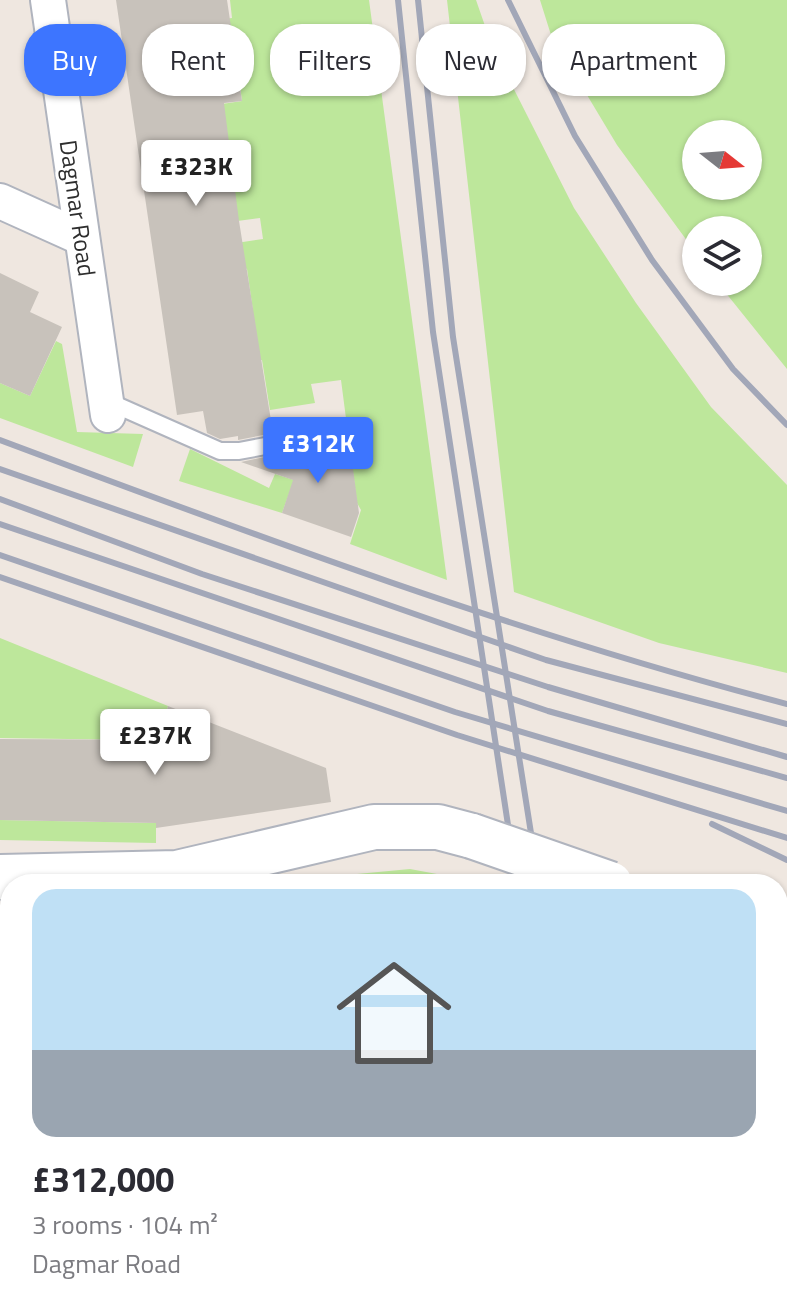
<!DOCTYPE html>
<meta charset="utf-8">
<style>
:root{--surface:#fff;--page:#f7f7f7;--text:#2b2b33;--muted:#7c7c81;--accent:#3d75ff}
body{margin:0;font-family:"Titillium Web",sans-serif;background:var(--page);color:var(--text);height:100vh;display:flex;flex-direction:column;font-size:30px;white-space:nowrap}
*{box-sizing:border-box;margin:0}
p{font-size:26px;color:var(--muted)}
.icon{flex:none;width:44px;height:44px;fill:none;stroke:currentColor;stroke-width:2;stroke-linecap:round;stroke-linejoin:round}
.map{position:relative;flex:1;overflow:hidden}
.sheet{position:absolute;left:0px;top:874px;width:788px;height:442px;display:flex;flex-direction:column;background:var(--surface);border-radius:32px 32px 0 0;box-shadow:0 2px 6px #0004}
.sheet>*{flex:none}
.top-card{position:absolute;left:24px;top:24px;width:740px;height:72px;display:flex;gap:16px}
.needle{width:52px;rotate:107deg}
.tools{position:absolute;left:682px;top:120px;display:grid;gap:16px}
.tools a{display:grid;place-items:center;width:80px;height:80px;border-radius:50%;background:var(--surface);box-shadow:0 2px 6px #0004;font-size:40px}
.price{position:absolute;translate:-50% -68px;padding:0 18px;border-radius:8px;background:#fff;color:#222;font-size:26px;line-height:52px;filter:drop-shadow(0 2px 4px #0008)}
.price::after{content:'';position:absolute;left:50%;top:48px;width:24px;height:18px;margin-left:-12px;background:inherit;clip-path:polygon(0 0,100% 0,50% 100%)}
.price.on{background:var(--accent);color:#fff}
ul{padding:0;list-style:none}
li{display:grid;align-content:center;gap:16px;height:424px;padding:0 32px}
li span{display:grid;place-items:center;height:248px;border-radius:24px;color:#555}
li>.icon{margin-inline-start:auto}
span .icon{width:144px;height:144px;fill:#fffc;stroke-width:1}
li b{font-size:34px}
.pill{padding:0 28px;border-radius:32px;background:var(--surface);box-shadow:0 2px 6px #0004;font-size:28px;line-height:72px}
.pill.on{background:var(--accent);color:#fff}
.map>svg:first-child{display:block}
.green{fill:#bde79b;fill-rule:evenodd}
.building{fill:#c8c2bb}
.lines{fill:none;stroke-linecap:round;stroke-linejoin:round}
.lane-casing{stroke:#b0b4be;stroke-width:20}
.street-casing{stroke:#b0b4be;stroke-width:38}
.secondary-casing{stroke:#b0b4be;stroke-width:48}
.lane{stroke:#fff;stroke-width:16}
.street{stroke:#fff;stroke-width:34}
.secondary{stroke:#fff;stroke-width:44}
.rail{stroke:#a2a7b8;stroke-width:6}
.secondary-bridge-casing{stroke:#b0b4be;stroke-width:48;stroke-linecap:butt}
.secondary-bridge{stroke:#fff;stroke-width:44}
.labels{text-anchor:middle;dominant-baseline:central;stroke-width:6;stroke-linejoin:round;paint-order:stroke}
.street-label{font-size:24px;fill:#2e2e2e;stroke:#fff}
</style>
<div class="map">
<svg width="787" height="1315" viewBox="0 0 787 1315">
<rect width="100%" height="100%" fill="#efe7e0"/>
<!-- green -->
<g class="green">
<path d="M 230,0 L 369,0 L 447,580 L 350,544 L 361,510 L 357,503 L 341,380 L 311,384 L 315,403 L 270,410 L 262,360 L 251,361 L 253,311 L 247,269 L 210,247 L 263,239 L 260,218 L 230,222 L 189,109 L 242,101 L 239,79 L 177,25 L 232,18 Z"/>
<path d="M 447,0 L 476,0 L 492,46 L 574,208 L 636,303 L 711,407 L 787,485 L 787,673 L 659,643 L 514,592 Z"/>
<path d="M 540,0 L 787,0 L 787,369 L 717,282 L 748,282 L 748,230 L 696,230 L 696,253 L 617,145 L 551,35 ZM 696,134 L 748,134 L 748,186 L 696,186 Z"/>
<path d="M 56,341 L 62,344 L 77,432 L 143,434 L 133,467 L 0,418 L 0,383 L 30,396 Z"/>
<path d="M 190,449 L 269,488 L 275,474 L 294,480 L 282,513 L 179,481 Z"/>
<path d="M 0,638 L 168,706 L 157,748 L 136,740 L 0,738 Z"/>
<path d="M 0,820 L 156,823 L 156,843 L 0,840 Z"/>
<path d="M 410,869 L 453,877 L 454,884 L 358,884 L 357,874 Z"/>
<path d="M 0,1026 L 10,1026 L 10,1306 L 106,1306 L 108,1315 L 0,1315 Z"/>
<path d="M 423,1306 L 510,1306 L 511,1315 L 425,1315 Z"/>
</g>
<!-- building -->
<g class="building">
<path d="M 116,0 L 227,0 L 242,101 L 224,103 L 239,221 L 273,433 L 238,440 L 238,436 L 220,439 L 207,433 L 203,411 L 177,415 Z"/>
<path d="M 0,273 L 39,292 L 30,312 L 62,327 L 30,396 L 0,383 Z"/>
<path d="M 349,439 L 359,513 L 351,537 L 282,513 L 293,480 L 241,462 Z"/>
<path d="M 168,706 L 326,768 L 331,802 L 156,828 L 156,823 L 0,820 L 0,739 L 159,740 Z"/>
</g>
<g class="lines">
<!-- lane casing -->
<g class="lane-casing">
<path id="lane" d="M 107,401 L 220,451 L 239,451 L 324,435"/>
</g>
<!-- street casing -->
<g class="street-casing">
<g id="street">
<path d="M 48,0 L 108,415"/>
<path d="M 0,201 L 82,238"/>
<path d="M 277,1306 L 279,1315"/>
</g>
</g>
<!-- secondary casing -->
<g class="secondary-casing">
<g id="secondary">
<path d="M 0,877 L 177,873 L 374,827 L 438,827 L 472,836"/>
<path d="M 778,1030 L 787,1039"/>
</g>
</g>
<!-- lane -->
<use href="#lane" class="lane"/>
<!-- street -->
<use href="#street" class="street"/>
<!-- secondary -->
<use href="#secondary" class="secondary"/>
<!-- rail -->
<g class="rail">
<path d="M 398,0 L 433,332 L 517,884"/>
<path d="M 418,0 L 453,337 L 539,884"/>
<path d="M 508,0 L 575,136 L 652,260 L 733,369 L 787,425"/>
<path d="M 0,440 C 259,537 519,634 787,704"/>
<path d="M 0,469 L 546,660 L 787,724"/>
<path d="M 0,499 L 202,574 L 548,687 L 787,757"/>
<path d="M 0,524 L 548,711 L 787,778"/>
<path d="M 0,555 L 455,712 L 787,811"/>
<path d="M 0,577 L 457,735 L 787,838"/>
<path d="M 712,824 L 787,860"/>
<path d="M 561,1306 L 562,1315"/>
<path d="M 583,1306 L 584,1315"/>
</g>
<!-- secondary-bridge casing -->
<g class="secondary-bridge-casing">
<path id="secondary-bridge" d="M 472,836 L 610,884"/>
</g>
<!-- secondary-bridge -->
<use href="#secondary-bridge" class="secondary-bridge"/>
</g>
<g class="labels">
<!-- street labels -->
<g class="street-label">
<text transform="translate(78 208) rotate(82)">Dagmar Road</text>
</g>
</g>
</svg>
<div class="tools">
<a><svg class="needle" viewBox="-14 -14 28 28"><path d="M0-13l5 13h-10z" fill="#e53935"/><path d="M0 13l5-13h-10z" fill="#7c7c81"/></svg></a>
<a><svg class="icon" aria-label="layers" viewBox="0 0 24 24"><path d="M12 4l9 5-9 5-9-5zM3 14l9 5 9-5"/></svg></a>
</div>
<b class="price" style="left:196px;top:208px">£323K</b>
<b class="price on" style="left:318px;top:485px">£312K</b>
<b class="price" style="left:155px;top:777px">£237K</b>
<div class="top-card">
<a class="pill on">Buy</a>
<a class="pill">Rent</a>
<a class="pill">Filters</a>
<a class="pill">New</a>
<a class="pill">Apartment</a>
</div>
<section class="sheet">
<ul>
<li><span style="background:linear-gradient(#bfe0f5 65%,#9aa5b1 0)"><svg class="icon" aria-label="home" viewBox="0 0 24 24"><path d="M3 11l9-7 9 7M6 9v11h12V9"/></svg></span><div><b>£312,000</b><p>3 rooms · 104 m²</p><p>Dagmar Road</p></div></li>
</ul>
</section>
</div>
